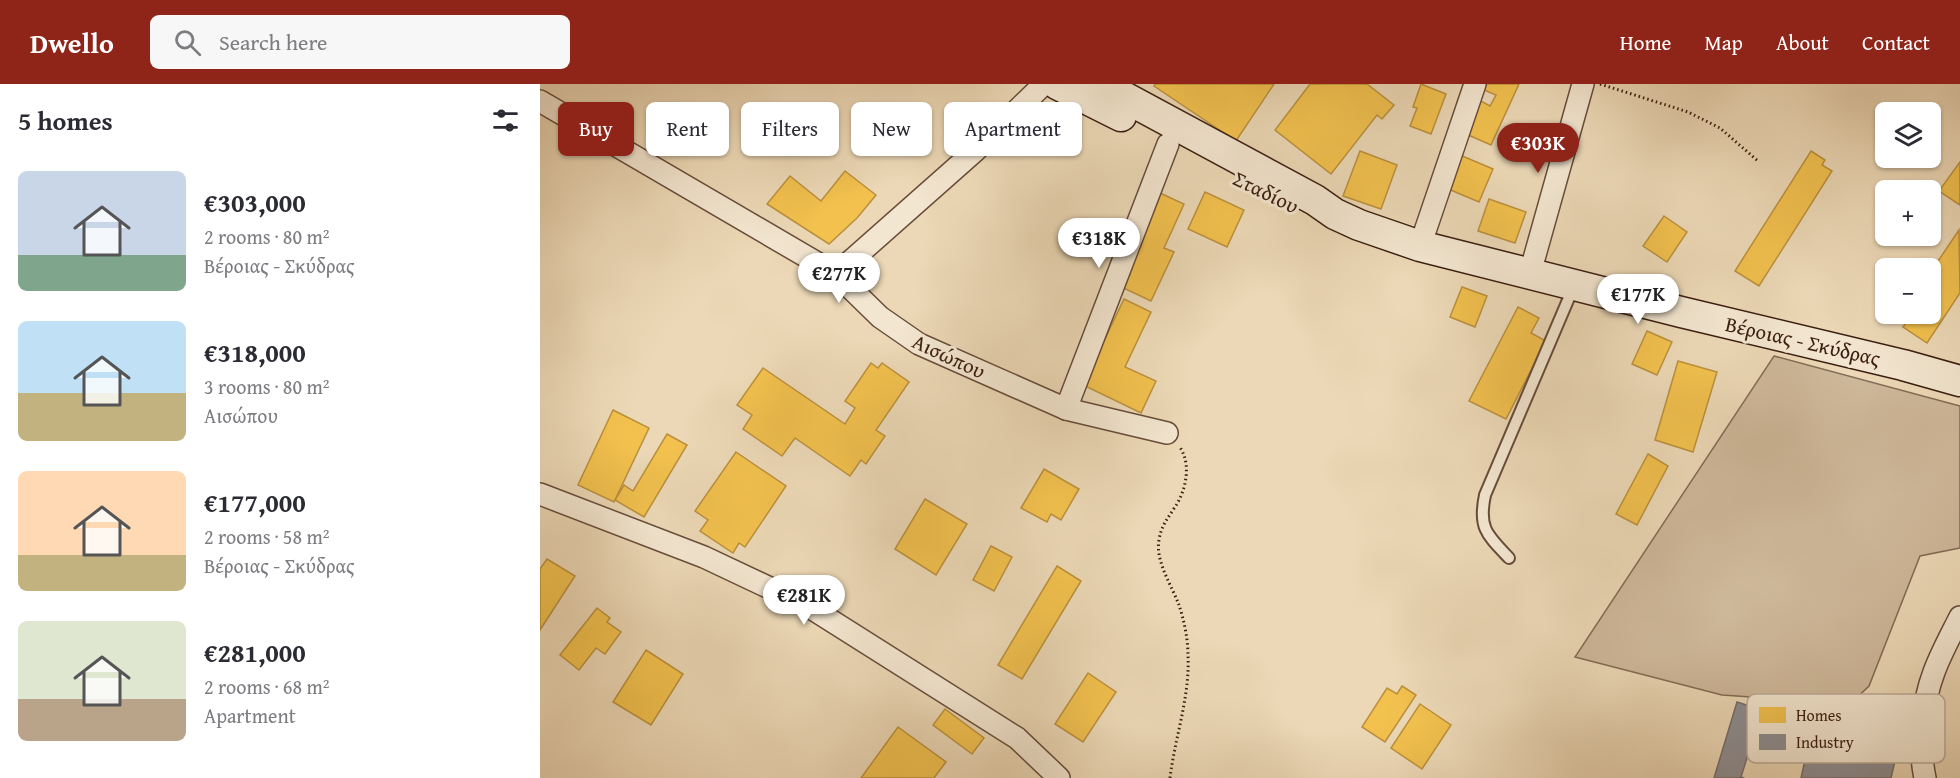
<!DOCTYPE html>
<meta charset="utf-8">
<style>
:root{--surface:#fff;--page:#f7f7f7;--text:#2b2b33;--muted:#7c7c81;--accent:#8f2418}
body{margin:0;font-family:"Gentium Book Plus",serif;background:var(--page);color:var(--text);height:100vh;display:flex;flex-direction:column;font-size:22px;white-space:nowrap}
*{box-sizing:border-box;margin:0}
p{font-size:20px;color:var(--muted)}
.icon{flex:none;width:33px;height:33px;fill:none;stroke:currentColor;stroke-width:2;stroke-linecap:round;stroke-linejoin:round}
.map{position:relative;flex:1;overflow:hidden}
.details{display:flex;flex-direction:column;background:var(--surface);width:540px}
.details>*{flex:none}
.banner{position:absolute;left:18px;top:18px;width:570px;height:54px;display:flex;gap:12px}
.tools{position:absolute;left:1335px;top:18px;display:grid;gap:12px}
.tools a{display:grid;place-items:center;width:66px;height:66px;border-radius:9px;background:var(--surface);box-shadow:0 2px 4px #0004;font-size:30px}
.price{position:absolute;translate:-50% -51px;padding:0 14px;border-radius:21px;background:#fff;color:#222;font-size:20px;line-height:39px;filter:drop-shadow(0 2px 3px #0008)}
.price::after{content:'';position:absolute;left:50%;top:36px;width:18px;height:14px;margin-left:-9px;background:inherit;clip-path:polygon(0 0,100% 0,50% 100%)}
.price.on{background:var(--accent);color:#fff}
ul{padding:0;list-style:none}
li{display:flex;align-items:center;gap:18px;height:150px;padding:0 18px}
li span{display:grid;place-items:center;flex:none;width:168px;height:120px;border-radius:9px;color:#555}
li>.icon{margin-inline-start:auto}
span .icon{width:72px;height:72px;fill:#fffc;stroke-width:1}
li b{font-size:26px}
h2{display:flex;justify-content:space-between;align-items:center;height:72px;padding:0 18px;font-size:26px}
.chip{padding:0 21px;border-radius:9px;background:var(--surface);box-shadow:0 2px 4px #0004;font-size:21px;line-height:54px}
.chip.on{background:var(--accent);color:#fff}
header{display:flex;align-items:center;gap:36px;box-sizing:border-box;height:84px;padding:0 30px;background:var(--accent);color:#fff}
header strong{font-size:28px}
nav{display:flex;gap:33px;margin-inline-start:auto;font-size:21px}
.search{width:420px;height:54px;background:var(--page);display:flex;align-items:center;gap:15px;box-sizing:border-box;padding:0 21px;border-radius:9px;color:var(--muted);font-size:22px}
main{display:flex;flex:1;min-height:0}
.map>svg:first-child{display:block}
.green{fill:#ceb89a;stroke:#846b56;stroke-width:1.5}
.homes{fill:#f2c14e;stroke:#bb903c;stroke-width:1.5}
.industry{fill:#8d8d92;stroke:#746c6b;stroke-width:1.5}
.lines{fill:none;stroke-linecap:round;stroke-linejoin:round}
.service-casing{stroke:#674c3a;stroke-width:14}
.minor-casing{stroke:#674c3a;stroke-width:24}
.secondary-casing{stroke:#3b1e11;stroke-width:33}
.path{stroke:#3b1e11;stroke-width:3;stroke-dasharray:1.5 3;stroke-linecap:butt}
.service{stroke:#f3e6d0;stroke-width:10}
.minor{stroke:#f3e6d0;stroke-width:21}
.secondary{stroke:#f3e6d0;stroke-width:30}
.labels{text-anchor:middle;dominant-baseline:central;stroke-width:6;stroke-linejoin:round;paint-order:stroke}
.street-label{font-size:21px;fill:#3b1e11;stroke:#f3e6d0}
.key{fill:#f3e6d0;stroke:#bcaa97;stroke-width:1.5}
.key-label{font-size:16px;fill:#3b1e11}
</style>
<header>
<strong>Dwello</strong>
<div class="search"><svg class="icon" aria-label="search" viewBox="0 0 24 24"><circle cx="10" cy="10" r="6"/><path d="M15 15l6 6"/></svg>Search here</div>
<nav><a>Home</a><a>Map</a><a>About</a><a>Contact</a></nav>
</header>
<main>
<section class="details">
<h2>5 homes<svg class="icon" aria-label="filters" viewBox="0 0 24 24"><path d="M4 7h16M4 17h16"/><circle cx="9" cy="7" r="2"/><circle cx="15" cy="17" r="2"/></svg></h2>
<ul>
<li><span style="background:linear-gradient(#c9d6e8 70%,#7fa58c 0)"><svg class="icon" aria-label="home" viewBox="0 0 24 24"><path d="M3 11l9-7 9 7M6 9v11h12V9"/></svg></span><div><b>€303,000</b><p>2 rooms · 80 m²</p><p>Βέροιας - Σκύδρας</p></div></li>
<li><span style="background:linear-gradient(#bfe0f5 60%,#c2b280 0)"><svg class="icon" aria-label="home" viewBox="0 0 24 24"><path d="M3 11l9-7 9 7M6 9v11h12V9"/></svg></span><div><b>€318,000</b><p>3 rooms · 80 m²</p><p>Αισώπου</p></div></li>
<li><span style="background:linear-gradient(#ffd9b3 70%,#c2b280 0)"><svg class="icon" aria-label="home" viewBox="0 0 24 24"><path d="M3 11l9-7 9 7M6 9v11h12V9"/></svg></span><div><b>€177,000</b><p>2 rooms · 58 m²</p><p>Βέροιας - Σκύδρας</p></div></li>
<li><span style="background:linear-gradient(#dfe7d0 65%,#b9a48a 0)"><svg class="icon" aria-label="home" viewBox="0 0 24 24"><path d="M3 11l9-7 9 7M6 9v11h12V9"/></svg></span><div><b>€281,000</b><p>2 rooms · 68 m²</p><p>Apartment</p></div></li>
</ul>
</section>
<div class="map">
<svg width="1420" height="694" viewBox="0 0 1420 694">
<rect width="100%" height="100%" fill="#ecd8b6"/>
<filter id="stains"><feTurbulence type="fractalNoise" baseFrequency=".00333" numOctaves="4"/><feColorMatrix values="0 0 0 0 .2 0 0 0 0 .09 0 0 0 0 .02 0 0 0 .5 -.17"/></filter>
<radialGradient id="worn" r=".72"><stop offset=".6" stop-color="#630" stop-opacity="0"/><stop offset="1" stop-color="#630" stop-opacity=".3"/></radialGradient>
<!-- green -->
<path class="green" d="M 1234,272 L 1420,322 L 1420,464 L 1380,472 L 1329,602 L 1310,620 L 1182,611 L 1035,573 Z"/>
<!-- homes -->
<g class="homes">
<path d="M 615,0 L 734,0 L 696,57 L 614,2 Z"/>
<path d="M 770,0 L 827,0 L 854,21 L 842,35 L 837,31 L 791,90 L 735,46 Z"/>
<path d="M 881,0 L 906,10 L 891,50 L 870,42 L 877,24 L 873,23 Z"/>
<path d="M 944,0 L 979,0 L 951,61 L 926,50 L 941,17 L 950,22 L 956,11 L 942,5 Z"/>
<path d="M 820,67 L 857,81 L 841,125 L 803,112 Z"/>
<path d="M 1271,67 L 1285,76 L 1282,81 L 1292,87 L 1219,202 L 1195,187 Z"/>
<path d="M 920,71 L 953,85 L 939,118 L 906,104 Z"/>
<path d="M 1420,78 L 1420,121 L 1399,107 Z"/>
<path d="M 305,87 L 336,111 L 317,134 L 289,160 L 227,120 L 250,92 L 281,117 Z"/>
<path d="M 665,108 L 704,126 L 687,163 L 648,145 Z"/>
<path d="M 620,109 L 644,120 L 624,164 L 634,168 L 611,217 L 577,201 Z"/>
<path d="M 949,115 L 986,128 L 975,159 L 938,147 Z"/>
<path d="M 1124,132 L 1147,148 L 1127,178 L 1103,162 Z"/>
<path d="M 1419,146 L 1420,209 L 1387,259 L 1363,243 L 1372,230 L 1390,230 L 1390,189 Z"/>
<path d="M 922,203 L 947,212 L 935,243 L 910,233 Z"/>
<path d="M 584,215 L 611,228 L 585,283 L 616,297 L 601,329 L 543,301 Z"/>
<path d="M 978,223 L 999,234 L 991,249 L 1006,257 L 966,335 L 929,317 Z"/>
<path d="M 1107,247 L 1132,258 L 1117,291 L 1092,280 Z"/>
<path d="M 1138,277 L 1177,288 L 1153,368 L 1115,356 Z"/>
<path d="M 331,279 L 338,284 L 342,279 L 369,298 L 336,346 L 345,352 L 326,380 L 321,376 L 310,392 L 255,354 L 242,372 L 203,345 L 212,331 L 197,321 L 223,284 L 305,340 L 315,324 L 305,317 Z"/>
<path d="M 73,326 L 109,344 L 74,418 L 38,401 Z"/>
<path d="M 127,350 L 147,361 L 104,433 L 75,416 L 84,401 L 93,407 Z"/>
<path d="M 196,368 L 246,402 L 205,463 L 199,459 L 193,469 L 160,447 L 168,436 L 155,427 Z"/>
<path d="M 1108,370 L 1128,382 L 1097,441 L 1076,430 Z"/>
<path d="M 504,385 L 539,405 L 521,436 L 511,430 L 507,438 L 481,424 Z"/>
<path d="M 385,415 L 427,440 L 396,491 L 355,465 Z"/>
<path d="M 451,462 L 472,473 L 454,507 L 433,496 Z"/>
<path d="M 7,475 L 35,492 L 0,546 L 0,485 Z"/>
<path d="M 517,482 L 541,497 L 482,595 L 458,581 Z"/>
<path d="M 57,524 L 70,534 L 67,538 L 81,548 L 65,570 L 56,564 L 39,586 L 20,571 Z"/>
<path d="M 106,566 L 143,590 L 111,641 L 73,618 Z"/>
<path d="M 548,589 L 576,608 L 543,658 L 515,640 Z"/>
<path d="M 862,602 L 876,611 L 845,658 L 822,643 L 847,604 L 857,610 Z"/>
<path d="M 880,620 L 911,641 L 882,685 L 851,664 Z"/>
<path d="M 405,625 L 444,654 L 432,670 L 393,641 Z"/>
<path d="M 358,643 L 406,678 L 394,694 L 321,694 Z"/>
</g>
<!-- industry -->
<g class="industry">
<path d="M 1197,618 L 1222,626 L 1201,693 L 1204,694 L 1174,694 Z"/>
<path d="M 1273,640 L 1359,660 L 1351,694 L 1261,694 Z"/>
</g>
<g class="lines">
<!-- service casing -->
<g class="service-casing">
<path id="service" d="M 969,474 C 947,451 938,444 945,411 L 1034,202"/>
</g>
<!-- minor casing -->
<g class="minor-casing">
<g id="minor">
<path d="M 0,17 L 296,190 L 340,233 L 379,260 L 526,325 L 627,349"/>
<path d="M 880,162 L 935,0"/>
<path d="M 990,189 L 1043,0"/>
<path d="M 296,190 L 435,67 L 504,0"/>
<path d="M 526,325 L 628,60"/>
<path d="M 0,410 L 164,473 L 268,522 L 477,654 L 519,694"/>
<path d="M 1385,694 C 1378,661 1382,620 1394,588 C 1401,569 1411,551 1420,533"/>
</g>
</g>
<!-- secondary casing -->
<g class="secondary-casing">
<g id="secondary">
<path d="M 517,0 L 581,32"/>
<path d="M 560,0 L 775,116 L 795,130 L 819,141 L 880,162 L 1141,228 L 1363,281 L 1420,297"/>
</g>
</g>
<!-- path -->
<g class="path">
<path d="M 1060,0 L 1148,28 L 1180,44 L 1218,77"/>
<path d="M 630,694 C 635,653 650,613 648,571 C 648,555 644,536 639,521 C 632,502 615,477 619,456 C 621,442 628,434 635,423 C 646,407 652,379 639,362"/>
</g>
<!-- service -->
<use href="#service" class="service"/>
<!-- minor -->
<use href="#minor" class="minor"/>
<!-- secondary -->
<use href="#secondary" class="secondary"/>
</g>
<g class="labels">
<!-- street labels -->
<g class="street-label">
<text transform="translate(726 108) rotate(26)">Σταδίου</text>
<text transform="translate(1263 257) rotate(13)">Βέροιας - Σκύδρας</text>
<text transform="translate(409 272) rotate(25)">Αισώπου</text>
</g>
</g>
<!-- legend -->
<rect x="1207" y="610" width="198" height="69" rx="9" class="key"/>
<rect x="1219" y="623" width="27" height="16" fill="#f2c14e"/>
<rect x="1219" y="650" width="27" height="16" fill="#8d8d92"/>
<g class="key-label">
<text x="1256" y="637">Homes</text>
<text x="1256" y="664">Industry</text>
</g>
<rect width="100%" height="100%" filter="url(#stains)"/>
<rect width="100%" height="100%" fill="url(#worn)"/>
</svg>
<div class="tools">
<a><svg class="icon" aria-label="layers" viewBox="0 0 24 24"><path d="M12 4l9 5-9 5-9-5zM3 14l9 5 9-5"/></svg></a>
<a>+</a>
<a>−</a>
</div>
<b class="price on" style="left:998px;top:90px">€303K</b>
<b class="price" style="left:559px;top:185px">€318K</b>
<b class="price" style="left:299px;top:220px">€277K</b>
<b class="price" style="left:1098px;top:241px">€177K</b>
<b class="price" style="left:264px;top:542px">€281K</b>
<div class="banner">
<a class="chip on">Buy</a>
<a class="chip">Rent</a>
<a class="chip">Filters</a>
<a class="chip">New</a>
<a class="chip">Apartment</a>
</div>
</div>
</main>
